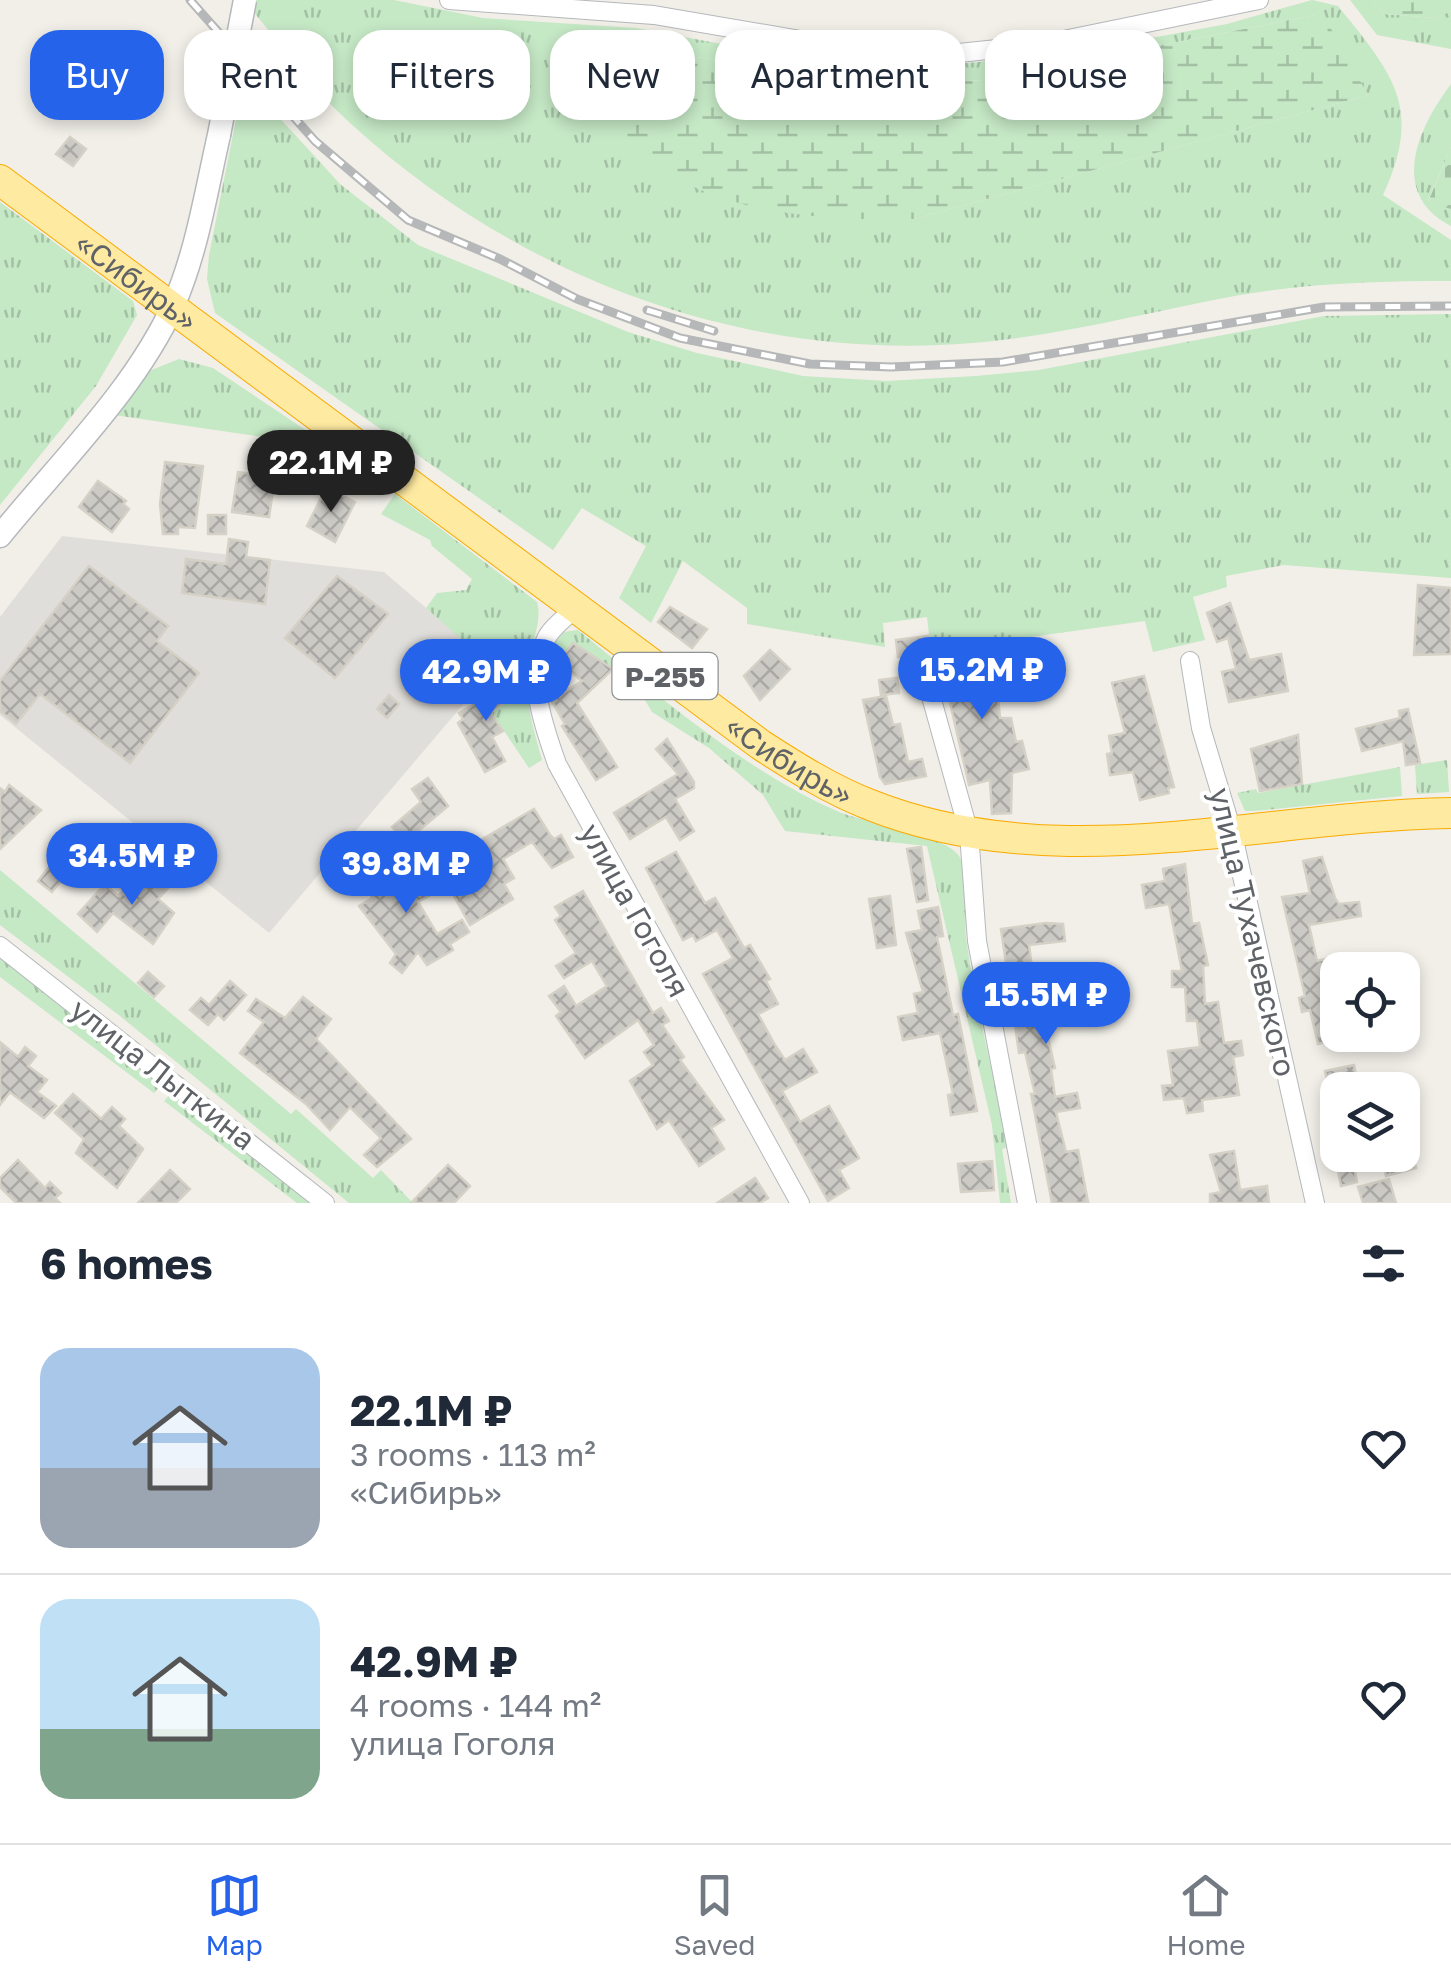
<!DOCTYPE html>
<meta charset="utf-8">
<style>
:root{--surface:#fff;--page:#f6f6f7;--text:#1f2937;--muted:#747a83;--line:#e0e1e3;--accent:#2563eb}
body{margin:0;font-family:"Golos Text",sans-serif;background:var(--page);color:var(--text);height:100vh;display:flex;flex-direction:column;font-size:38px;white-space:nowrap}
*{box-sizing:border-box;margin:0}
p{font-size:32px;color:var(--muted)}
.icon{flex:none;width:55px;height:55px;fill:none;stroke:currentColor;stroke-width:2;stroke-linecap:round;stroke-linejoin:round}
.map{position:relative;height:1203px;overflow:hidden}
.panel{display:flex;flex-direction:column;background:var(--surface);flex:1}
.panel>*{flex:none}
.top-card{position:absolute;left:30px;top:30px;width:1392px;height:90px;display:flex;gap:20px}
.fabs{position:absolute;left:1320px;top:952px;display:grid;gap:20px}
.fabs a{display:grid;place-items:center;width:100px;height:100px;border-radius:20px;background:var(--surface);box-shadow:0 5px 15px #0003;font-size:50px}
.price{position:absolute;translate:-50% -85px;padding:0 22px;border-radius:35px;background:var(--accent);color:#fff;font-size:32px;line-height:65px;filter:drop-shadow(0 2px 5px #0008)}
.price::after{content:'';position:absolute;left:50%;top:60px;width:30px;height:22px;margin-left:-15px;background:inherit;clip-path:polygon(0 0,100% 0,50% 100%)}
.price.active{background:#222;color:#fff}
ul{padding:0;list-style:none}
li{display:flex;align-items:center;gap:30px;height:250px;padding:0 40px}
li+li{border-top:2px solid var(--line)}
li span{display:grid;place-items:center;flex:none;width:280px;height:200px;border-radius:30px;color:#555}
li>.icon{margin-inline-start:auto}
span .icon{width:120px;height:120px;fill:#fffc;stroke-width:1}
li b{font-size:42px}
h2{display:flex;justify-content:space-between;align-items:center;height:120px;padding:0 40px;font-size:42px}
.chip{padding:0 35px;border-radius:30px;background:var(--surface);box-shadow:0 5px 15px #0003;font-size:35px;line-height:90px}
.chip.active{background:var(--accent);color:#fff}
.tabs{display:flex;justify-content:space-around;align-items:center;height:140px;border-top:2px solid var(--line);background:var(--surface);font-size:28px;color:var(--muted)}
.tabs a{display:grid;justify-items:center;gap:5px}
.tabs .active{color:var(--accent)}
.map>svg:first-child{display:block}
.industrial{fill:#e0deda}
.grass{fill:url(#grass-tufts);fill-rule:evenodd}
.wetland{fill:url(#wetland-marsh)}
.cemetery{fill:url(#cemetery-stones)}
.building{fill:url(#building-cross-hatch);stroke:#d6d1c6;stroke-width:2.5}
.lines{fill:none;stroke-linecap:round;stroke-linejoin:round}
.minor-casing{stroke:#b5b8bc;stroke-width:20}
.tertiary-casing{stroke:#b5b8bc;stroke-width:25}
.trunk-casing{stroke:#f9ab00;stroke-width:32}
.minor{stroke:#fff;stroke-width:18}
.tertiary{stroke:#fff;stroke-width:22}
.trunk{stroke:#feeaa1;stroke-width:30}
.rail-casing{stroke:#b6b7b8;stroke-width:9}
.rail{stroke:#fff;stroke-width:5;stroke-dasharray:15;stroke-linecap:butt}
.tertiary-bridge-casing{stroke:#b5b8bc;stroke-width:25;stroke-linecap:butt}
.tertiary-bridge{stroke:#fff;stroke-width:22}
.labels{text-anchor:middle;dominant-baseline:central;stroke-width:8;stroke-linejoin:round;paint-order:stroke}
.shield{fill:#fff;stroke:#8f9295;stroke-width:2.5}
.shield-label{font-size:28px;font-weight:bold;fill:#5f6368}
.street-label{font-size:30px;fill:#5f6368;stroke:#fff}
</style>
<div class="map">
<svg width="1451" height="1203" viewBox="0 0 1451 1203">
<defs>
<pattern id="grass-tufts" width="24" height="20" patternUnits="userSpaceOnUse" patternTransform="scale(2.5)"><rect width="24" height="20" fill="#c5e8c5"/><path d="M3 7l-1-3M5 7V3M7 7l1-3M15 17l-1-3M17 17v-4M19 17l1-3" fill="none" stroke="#a3c0a4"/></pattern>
<pattern id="wetland-marsh" width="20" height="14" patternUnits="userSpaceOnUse" patternTransform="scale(2.5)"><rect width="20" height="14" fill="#c5e8c5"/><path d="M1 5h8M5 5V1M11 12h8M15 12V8" fill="none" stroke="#a3c0a4"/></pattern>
<pattern id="cemetery-stones" width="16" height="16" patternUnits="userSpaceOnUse" patternTransform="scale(2.5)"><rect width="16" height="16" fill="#c5e8c5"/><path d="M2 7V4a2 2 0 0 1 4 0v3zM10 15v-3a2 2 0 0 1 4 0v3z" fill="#a3c0a4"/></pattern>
<pattern id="building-cross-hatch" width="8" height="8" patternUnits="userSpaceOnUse" patternTransform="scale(2.5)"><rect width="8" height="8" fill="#cccac5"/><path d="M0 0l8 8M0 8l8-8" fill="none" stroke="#a9a8a4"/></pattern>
</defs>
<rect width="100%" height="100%" fill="#f1efe8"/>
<!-- industrial -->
<path class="industrial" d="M 62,536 L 384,572 L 495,667 L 269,933 L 0,715 L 0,617 Z"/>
<!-- grass -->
<g class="grass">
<path d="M 253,0 L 394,0 L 483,18 L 636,28 L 770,53 L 933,66 L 1059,55 L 1227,24 L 1312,0 L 1338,6 C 1392,73 1424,107 1383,195 L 1451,240 L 1451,281 C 1380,281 1310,283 1240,295 C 1164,309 1087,329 1010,339 C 768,371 529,287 350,123 C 313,90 283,47 251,9 ZM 1315,15 L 1368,95 L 914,219 L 568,40 L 907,85 L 982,80 Z"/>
<path d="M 1350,0 L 1373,0 L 1384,14 L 1436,18 L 1451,11 L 1451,49 L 1377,35 Z"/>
<path d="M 244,79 L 340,184 L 418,245 L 628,332 L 697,353 L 803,376 L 886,381 L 976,376 L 1039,370 L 1324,316 L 1451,314 L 1451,578 L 1284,565 L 1226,576 L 1227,587 L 1193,597 L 1205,640 L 1153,652 L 1145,621 L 931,651 L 927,617 L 883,623 L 885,647 L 747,624 L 747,608 L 683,561 L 651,623 L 619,598 L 646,546 L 582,508 L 553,550 L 215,313 L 207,279 L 209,255 Z"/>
<path d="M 1451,84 L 1451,147 L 1428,201 L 1451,209 L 1451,226 C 1388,193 1418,128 1451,84 Z"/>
<path d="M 0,202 L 133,301 L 137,315 L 96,386 L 0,505 Z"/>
<path d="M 179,359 L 213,368 L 331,447 L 114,415 L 144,373 Z"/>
<path d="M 395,494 L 537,602 C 543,622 530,645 528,665 C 524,699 533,727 542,760 L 529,768 L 492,713 L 520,691 L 426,608 L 437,593 L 466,590 L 472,579 L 432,546 L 430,540 L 381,514 Z"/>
<path d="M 578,630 C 659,696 743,770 839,812 C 866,823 946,835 959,856 C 973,880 963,912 966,938 C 976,1008 994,1078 1009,1147 L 1002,1149 L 1011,1203 L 1000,1203 L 992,1125 L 927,846 L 785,831 L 763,795 L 709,748 L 652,712 L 635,683 L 573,643 L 550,668 L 546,684 L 554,644 L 564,632 Z"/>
<path d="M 1447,760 L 1449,792 L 1417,794 L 1415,765 Z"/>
<path d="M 1400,767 L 1402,796 L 1254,811 L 1245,811 L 1237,793 L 1256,789 L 1258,793 Z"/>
<path d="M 0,870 L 291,1114 L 296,1109 L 373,1178 L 381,1170 L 413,1203 L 349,1203 L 120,1016 L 0,925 Z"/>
<path d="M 0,956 L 163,1082 L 154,1093 L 0,977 Z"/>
<path d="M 173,1091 L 315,1203 L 297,1203 L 164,1101 Z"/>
</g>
<!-- wetland -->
<g class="wetland">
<path d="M 1373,0 L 1451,0 L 1451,11 L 1436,18 L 1384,14 Z"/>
<path d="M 1315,15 L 1330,27 L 1368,95 L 914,219 C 820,221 703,215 631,145 C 608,122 585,70 567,40 L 908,85 L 983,80 Z"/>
</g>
<!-- cemetery -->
<path class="cemetery" d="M 1451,147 L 1451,209 L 1428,202 Z"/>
<!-- building -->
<g class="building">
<path d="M 70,137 L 86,149 L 73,166 L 56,154 Z"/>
<path d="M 165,462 L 203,466 L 195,528 L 178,527 L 178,534 L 163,534 L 160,504 Z"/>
<path d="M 238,472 L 275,477 L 269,517 L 232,512 Z"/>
<path d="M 98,481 L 126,501 L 123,504 L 129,509 L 112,532 L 79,507 Z"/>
<path d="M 326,488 L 355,502 L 335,542 L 307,526 Z"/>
<rect x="208" y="515" width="18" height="19"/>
<path d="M 229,539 L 248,542 L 246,557 L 270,560 L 265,604 L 182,593 L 186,559 L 226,564 Z"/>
<path d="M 89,566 L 168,626 L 157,641 L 199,673 L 130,763 L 40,694 L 16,724 L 0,711 L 0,681 Z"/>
<path d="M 337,576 L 388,614 L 335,678 L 285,638 Z"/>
<path d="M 1418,585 L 1451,588 L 1451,654 L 1414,655 Z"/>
<path d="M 1230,603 L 1249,660 L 1281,654 L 1288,691 L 1229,702 L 1222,672 L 1236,669 L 1228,638 L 1217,642 L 1207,613 Z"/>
<path d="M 670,607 L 707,629 L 692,648 L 658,622 Z"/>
<path d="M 928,636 L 931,652 L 898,657 L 896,640 Z"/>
<path d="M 573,643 L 613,669 L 577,703 L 617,767 L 596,780 L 562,726 L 565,724 L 551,700 L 582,681 L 558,662 Z"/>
<path d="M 993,644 L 1000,718 L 1011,718 L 1016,742 L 1022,741 L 1029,769 L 1012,773 L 1011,813 L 992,814 L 990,780 L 969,785 L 948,694 L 944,694 L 938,652 Z"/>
<path d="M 770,650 L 790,669 L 760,700 L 744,676 Z"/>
<path d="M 1144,676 L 1174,787 L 1168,788 L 1169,793 L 1140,800 L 1133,772 L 1110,775 L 1107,754 L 1112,753 L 1109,736 L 1125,733 L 1112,683 Z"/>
<path d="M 503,678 L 508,685 L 516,680 L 521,687 L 490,712 L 503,731 L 492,737 L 505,761 L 485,772 L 458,723 L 463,719 L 459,713 L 484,699 L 481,695 Z"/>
<path d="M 897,678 L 899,693 L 881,695 L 879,680 Z"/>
<path d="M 389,695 L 399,704 L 387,718 L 377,709 Z"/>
<path d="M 886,696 L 893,725 L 900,724 L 908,762 L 922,759 L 926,776 L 885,784 L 880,777 L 863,700 Z"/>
<path d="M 1408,709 L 1420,763 L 1406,765 L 1403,741 L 1362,751 L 1356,729 L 1400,718 L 1399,711 Z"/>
<path d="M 1298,735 L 1302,784 L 1260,791 L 1251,749 Z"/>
<path d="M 667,739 L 694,782 L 694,788 L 675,799 L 694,831 L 680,840 L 666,817 L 630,839 L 614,813 L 678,774 L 656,749 Z"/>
<path d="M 428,778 L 448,806 L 405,842 L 392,827 L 421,802 L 412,789 Z"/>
<path d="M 9,785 L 41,810 L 0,849 L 0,788 L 5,792 Z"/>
<path d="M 534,809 L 550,835 L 554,839 L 561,835 L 573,857 L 552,868 L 532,842 L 503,859 L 514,878 L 504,884 L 513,899 L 470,925 L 450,889 L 475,876 L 462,851 Z"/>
<path d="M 921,847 L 928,900 L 917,902 L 907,849 Z"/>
<path d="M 676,852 L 705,903 L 715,898 L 744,948 L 750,945 L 770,979 L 766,981 L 778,1004 L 758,1014 L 775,1045 L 785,1060 L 803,1049 L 817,1072 L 782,1091 L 800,1122 L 829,1106 L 859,1158 L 839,1170 L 849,1188 L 828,1201 L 703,974 L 733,958 L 717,930 L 696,941 L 693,935 L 683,940 L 646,868 Z"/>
<path d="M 1322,857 L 1335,898 L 1339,904 L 1359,902 L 1361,916 L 1309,925 L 1317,961 L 1338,956 L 1338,1039 L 1318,1044 L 1310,1010 L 1302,1012 L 1299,998 L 1305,996 L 1282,897 L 1310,893 L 1303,861 Z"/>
<path d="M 378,859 L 396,886 L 429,867 L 443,888 L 418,902 L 437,934 L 462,920 L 469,932 L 450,944 L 453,950 L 427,965 L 418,952 L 402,973 L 390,963 L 396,954 L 359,906 L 372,898 L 357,871 Z"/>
<path d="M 53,862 L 67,873 L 52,892 L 38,881 Z"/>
<path d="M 1185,864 L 1192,924 L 1199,923 L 1208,965 L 1203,966 L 1205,1004 L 1218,1002 L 1224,1043 L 1241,1041 L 1243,1055 L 1233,1057 L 1239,1095 L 1202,1100 L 1203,1111 L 1187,1113 L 1184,1098 L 1164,1100 L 1162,1086 L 1173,1085 L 1168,1051 L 1200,1047 L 1197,1021 L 1187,1021 L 1185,987 L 1172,987 L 1172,971 L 1182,971 L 1169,904 L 1146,908 L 1142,885 L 1165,881 L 1163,869 Z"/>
<path d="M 148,871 L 168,888 L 158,899 L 174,913 L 153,944 L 113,913 L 97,932 L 78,914 L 105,884 L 118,896 L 122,892 L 126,896 Z"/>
<path d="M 583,891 L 653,1013 L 661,1008 L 669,1021 L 662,1025 L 684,1057 L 680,1060 L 724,1120 L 711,1128 L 724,1149 L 699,1166 L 669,1120 L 657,1129 L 630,1081 L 653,1065 L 644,1052 L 654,1045 L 638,1020 L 585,1058 L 556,1016 L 561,1012 L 549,996 L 564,986 L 576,1006 L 607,986 L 592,961 L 564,978 L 556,966 L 576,953 L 555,920 L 561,916 L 555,907 Z"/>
<path d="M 890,896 L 896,945 L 877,948 L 869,899 Z"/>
<path d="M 938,907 L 943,936 L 937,937 L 953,1015 L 958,1014 L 977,1111 L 951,1115 L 948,1095 L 953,1094 L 940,1033 L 903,1040 L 898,1017 L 918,1013 L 914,994 L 923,992 L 906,933 L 922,930 L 918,911 Z"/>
<path d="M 1046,923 L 1063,924 L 1065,941 L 1029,945 L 1033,976 L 1093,972 L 1096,998 L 1072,1001 L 1074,1022 L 1045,1025 L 1055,1068 L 1051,1069 L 1055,1097 L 1077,1093 L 1080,1108 L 1056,1112 L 1066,1152 L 1078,1150 L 1088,1202 L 1080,1203 L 1052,1203 L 1031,1094 L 1035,1094 L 1025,1052 L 1019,1053 L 1001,929 Z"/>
<path d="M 148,972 L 164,986 L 154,997 L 138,983 Z"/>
<path d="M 230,981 L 246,995 L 224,1020 L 218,1014 L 208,1025 L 190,1010 L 201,998 L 209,1005 Z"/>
<path d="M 303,997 L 331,1019 L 316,1039 L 411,1139 L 377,1167 L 364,1155 L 381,1138 L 350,1107 L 330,1130 L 306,1104 L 240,1053 L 264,1022 L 248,1011 L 256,999 L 285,1018 Z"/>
<path d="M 0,1042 L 18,1057 L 25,1047 L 36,1056 L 28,1066 L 47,1080 L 37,1092 L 56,1106 L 44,1118 L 10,1092 L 0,1105 Z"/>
<path d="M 1354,1065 L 1359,1090 L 1329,1090 L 1325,1071 Z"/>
<path d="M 73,1094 L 101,1119 L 112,1107 L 125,1119 L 119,1126 L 143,1149 L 117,1188 L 76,1153 L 84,1139 L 55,1113 Z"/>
<path d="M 1234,1151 L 1240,1190 L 1267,1186 L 1269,1203 L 1210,1203 L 1210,1194 L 1221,1192 L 1210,1155 Z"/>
<path d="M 1381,1155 L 1413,1155 L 1416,1168 L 1386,1176 Z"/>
<path d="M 18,1160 L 45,1188 L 50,1182 L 61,1193 L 55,1198 L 60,1203 L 16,1203 L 0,1187 L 0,1178 Z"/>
<path d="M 992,1161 L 994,1190 L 961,1192 L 958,1164 Z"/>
<path d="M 448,1165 L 470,1186 L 454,1203 L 411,1203 Z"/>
<path d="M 1354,1167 L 1357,1182 L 1341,1186 L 1338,1171 Z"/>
<path d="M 170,1170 L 190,1189 L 176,1203 L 138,1203 Z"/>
<path d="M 755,1178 L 768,1198 L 760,1203 L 717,1203 Z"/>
<path d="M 1389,1179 L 1396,1203 L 1363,1203 L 1358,1187 Z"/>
</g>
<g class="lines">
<!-- minor casing -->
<g class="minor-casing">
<g id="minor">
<path d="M 449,0 L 654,15 L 841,47 L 959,53 L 1044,44 L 1259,0"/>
<path d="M 574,609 C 565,618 551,628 546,639 C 525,678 544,726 557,764 L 800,1203"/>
<path d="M 1190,661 L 1201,728 L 1232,831 L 1315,1203"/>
<path d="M 927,682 L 969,833 L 977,941 L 1027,1203"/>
<path d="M 0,946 L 325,1203"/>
</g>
</g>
<!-- tertiary casing -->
<g class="tertiary-casing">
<path id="tertiary" d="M 0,536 C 59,463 135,390 174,304 C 197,251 206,192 219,135"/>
</g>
<!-- trunk casing -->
<g class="trunk-casing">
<g id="trunk">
<path id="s1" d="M 0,180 L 761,745 C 795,767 830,789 868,804 C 1057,880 1256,816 1451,813"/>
</g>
</g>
<!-- minor -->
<use href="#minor" class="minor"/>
<!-- tertiary -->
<use href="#tertiary" class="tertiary"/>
<!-- trunk -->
<use href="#trunk" class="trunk"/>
<!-- rail casing -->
<g class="rail-casing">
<g id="rail">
<path d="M 190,0 L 315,141 L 408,220 L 500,259 L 577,299 L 680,338 L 810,364 L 891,367 L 1003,362 L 1324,307 L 1451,306"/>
<path d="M 647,310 L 714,331"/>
</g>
</g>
<!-- rail -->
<use href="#rail" class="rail"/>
<!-- tertiary-bridge casing -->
<g class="tertiary-bridge-casing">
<path id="tertiary-bridge" d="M 219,135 L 245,0"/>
</g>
<!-- tertiary-bridge -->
<use href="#tertiary-bridge" class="tertiary-bridge"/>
</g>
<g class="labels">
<!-- shield labels -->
<rect class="shield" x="612.5" y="653" width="105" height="46" rx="8"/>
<g class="shield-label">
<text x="665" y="676">Р-255</text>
</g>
<!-- street labels -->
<g class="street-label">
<text stroke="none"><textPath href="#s1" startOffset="170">«Сибирь»</textPath></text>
<text stroke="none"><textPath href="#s1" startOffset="980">«Сибирь»</textPath></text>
<text transform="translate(635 910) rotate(61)">улица Гоголя</text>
<text transform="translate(1253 932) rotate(77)">улица Тухачевского</text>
<text transform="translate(163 1074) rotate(38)">улица Лыткина</text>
</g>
</g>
</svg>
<div class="fabs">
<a><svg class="icon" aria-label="locate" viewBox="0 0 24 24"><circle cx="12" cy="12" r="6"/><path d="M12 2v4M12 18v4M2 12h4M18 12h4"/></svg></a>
<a><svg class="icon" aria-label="layers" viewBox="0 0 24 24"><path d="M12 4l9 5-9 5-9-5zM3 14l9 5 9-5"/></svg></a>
</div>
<b class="price active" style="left:331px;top:515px">22.1M ₽</b>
<b class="price" style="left:982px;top:722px">15.2M ₽</b>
<b class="price" style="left:486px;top:724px">42.9M ₽</b>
<b class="price" style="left:132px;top:908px">34.5M ₽</b>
<b class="price" style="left:406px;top:916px">39.8M ₽</b>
<b class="price" style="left:1046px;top:1047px">15.5M ₽</b>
<div class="top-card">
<a class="chip active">Buy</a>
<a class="chip">Rent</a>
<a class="chip">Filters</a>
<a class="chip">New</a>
<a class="chip">Apartment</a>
<a class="chip">House</a>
</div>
</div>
<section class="panel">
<h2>6 homes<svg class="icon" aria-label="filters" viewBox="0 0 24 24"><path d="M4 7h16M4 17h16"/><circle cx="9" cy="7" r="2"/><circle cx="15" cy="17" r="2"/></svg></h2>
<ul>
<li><span style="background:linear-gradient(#a9c7e8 60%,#9aa5b1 0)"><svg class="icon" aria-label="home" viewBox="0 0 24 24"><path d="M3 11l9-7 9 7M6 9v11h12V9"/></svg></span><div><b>22.1M ₽</b><p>3 rooms · 113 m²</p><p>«Сибирь»</p></div><svg class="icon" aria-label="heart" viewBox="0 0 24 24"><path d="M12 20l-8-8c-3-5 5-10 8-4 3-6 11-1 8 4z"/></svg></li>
<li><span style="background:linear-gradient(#bfe0f5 65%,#7fa58c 0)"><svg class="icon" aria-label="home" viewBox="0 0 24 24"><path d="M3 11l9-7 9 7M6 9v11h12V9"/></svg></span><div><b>42.9M ₽</b><p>4 rooms · 144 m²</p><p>улица Гоголя</p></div><svg class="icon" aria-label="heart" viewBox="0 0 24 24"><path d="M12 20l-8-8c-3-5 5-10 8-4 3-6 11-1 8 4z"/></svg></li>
</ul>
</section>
<nav class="tabs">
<a class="active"><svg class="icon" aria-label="map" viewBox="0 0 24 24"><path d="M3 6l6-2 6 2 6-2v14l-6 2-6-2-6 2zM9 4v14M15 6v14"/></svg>Map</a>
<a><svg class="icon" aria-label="saved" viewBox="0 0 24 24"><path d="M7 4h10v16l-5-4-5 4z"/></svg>Saved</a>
<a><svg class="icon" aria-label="home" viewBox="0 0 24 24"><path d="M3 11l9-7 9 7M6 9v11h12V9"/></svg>Home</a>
</nav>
